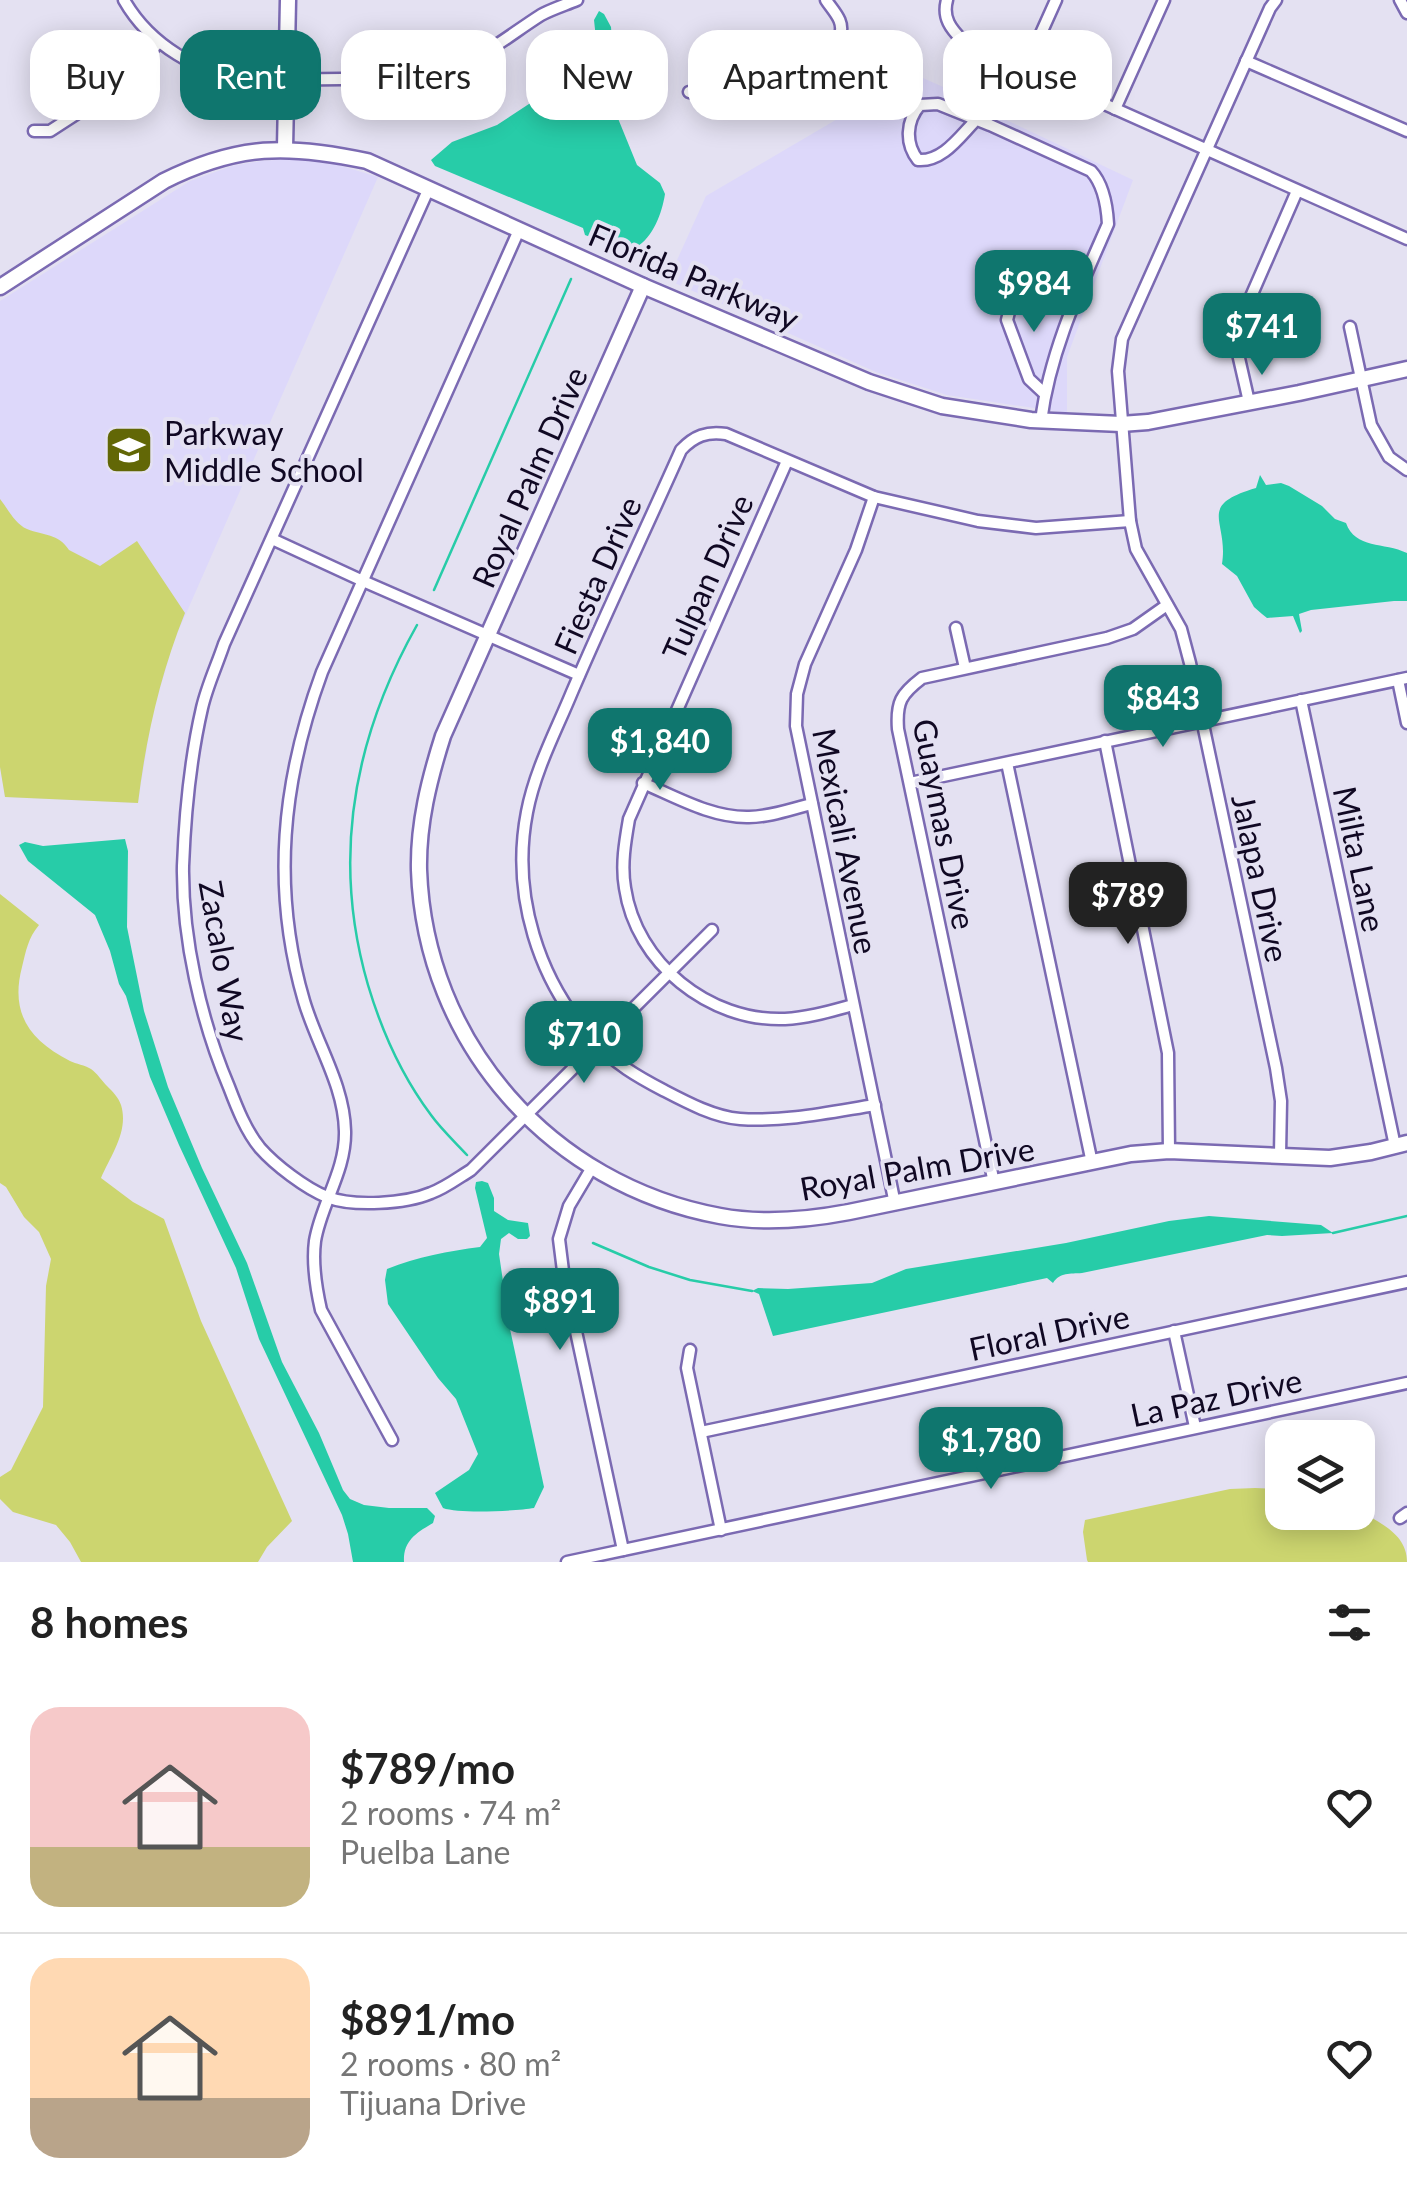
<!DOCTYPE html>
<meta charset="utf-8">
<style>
:root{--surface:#fff;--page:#f2f2f2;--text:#222;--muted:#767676;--line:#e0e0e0;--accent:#0f766e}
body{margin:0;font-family:Lato,sans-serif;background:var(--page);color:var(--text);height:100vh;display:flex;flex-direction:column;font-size:38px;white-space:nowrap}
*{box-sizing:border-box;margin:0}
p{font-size:32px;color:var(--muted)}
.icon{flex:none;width:55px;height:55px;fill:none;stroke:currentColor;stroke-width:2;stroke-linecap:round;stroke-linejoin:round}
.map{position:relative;height:1562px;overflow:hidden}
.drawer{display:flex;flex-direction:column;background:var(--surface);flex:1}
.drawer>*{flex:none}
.top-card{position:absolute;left:30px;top:30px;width:1348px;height:90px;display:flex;gap:20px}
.fabs{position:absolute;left:1265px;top:1420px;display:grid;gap:20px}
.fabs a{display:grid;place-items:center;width:110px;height:110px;border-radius:20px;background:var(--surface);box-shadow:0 5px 25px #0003;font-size:50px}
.price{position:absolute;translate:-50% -85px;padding:0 22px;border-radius:20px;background:var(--accent);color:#fff;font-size:32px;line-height:65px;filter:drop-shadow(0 2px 5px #0008)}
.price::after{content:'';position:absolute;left:50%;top:60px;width:30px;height:22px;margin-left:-15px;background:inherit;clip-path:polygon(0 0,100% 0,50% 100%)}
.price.active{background:#222;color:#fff}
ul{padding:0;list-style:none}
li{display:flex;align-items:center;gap:30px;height:250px;padding:0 30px}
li+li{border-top:2px solid var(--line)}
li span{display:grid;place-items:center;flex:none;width:280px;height:200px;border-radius:30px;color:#555}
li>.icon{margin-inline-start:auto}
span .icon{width:120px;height:120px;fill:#fffc;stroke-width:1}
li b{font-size:42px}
h2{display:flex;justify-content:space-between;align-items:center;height:120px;padding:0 30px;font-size:42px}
.chip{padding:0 35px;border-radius:30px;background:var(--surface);box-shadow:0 5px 25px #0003;font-size:35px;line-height:90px}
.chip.active{background:var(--accent);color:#fff}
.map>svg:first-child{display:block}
.built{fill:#ddd8fa}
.green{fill:#ccd56f}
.water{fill:#27cca8}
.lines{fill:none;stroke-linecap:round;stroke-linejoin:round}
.stream{stroke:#27cca8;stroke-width:2.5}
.street-casing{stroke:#7b6ab2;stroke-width:15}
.secondary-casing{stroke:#7b6ab2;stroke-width:19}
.street{stroke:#fff;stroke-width:10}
.secondary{stroke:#fff;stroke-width:14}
.labels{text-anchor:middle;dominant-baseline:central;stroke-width:8;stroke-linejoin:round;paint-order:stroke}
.street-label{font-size:32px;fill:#100823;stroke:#e4e1f2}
.poi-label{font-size:32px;fill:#100823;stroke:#e4e1f2;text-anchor:start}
</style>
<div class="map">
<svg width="1407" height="1562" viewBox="0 0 1407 1562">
<rect width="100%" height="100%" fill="#e4e1f2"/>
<!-- built -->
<g class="built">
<path d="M 914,74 L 968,98 L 1000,117 L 1133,180 L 1067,357 L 1067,413 L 947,395 L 876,372 L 668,280 L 706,196 Z"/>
<path d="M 291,159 L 335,164 L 378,177 L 174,641 L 152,716 L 138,803 L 5,797 L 0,767 L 0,301 L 190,181 L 232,166 L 261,161 Z"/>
</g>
<!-- green -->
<g class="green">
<path d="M 0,499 C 8,509 15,524 27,529 C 44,536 58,533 69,550 L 100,566 L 137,541 L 185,613 C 160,675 146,738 138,803 L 5,797 L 0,767 Z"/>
<path d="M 0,894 L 39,925 C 28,938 26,951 22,967 C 10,1013 29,1040 70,1061 C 76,1064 85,1065 91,1069 C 97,1073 102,1081 107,1086 C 112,1091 119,1098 121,1105 C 129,1131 111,1155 101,1178 L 133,1202 L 164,1219 L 201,1321 L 292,1521 L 267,1547 L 258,1562 L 81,1562 L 70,1542 L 56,1525 L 13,1512 L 0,1499 L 0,1477 L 11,1470 L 43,1407 L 46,1286 L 51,1259 L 39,1232 L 24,1217 L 6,1187 L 0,1183 Z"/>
<path d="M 1255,1488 L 1282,1489 L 1282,1512 L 1358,1512 L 1358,1510 C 1380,1523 1407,1534 1407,1562 L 1088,1562 L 1087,1560 L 1083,1532 L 1085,1520 L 1230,1489 Z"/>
</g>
<!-- water -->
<g class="water">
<path d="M 599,11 L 604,14 L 611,27 L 617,116 L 637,165 L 660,183 L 665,194 C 662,213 653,238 636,247 L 603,235 L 593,238 L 585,235 L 583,228 L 435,166 L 431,160 L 452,142 L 497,125 L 570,77 L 592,65 L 598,57 L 594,20 Z"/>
<path d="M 1260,475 L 1266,485 L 1281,483 L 1289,486 L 1322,506 L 1335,519 L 1346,523 C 1355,549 1384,542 1407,553 L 1407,601 L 1394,601 L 1311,610 L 1299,614 L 1302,631 L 1300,633 L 1293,616 L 1267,618 L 1262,614 L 1254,607 L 1237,576 L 1222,564 C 1229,520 1195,506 1256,488 Z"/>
<path d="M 125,839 L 128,851 L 127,927 L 144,1011 L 168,1087 L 202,1168 L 247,1263 L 282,1362 L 319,1433 L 343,1490 L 350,1499 L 364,1505 L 389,1508 L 427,1508 L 435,1516 L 433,1523 C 416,1533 403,1541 404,1562 L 353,1562 L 348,1534 L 342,1515 L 259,1339 L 236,1268 L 179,1145 L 150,1077 L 126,996 L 119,984 L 110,951 L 95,915 L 28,861 L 19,845 L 25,842 L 43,846 Z"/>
<path d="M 482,1181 L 488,1183 L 494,1198 L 494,1211 L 508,1220 L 528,1223 L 530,1236 L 527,1239 L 518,1239 L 509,1233 L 501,1239 L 499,1254 L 510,1329 L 544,1487 L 534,1508 C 516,1511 459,1514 443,1508 L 435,1493 L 469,1470 L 478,1454 L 456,1399 L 438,1378 L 388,1304 L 385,1280 L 387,1269 C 417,1257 449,1251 480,1247 L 487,1238 L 475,1188 L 476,1182 Z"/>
<path d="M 1209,1216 L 1321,1225 L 1333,1233 L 1282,1236 L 1267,1235 L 1082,1273 C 1070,1274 1060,1272 1053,1283 L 1047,1278 L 773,1336 L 759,1294 L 752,1291 L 758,1288 L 788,1289 L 872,1283 L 906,1269 L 1066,1243 L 1169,1221 Z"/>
</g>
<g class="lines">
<!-- stream -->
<g class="stream">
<path d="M 434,590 L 571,279"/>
<path d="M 417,625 C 353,739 331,858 368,985 C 382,1032 401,1075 431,1115 C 441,1129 455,1142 467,1155"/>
<path d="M 1333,1233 L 1407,1216"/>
<path d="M 593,1243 L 649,1267 L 690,1280 L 752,1291"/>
</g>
<!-- street casing -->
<g class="street-casing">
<g id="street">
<path d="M 124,0 C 149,44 199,75 250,79 C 280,81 311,79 342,79 C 377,79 416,82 449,70 C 483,58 511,34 541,15 C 552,9 565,5 577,0"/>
<path d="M 947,0 C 942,18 951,29 963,41 L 1407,239"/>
<path d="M 1276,0 L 1270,8 L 1122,339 L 1118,371 L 1130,521 L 1136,549 L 1181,629 L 1190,663 L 1276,1068 L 1281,1101 L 1280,1154"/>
<path d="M 1400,0 L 1407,13"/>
<path d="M 1246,61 L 1407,131"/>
<path d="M 1025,69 L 1056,0"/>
<path d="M 689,92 C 697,93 705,96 713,96 C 737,94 831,57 840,35 C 845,21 833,11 826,0"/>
<path d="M 1115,109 L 1164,0"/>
<path d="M 976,120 C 960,136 943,162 918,160 C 905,144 906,121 920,105 L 938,104 L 990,125 L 1091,171 C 1104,185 1107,206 1108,224 C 1080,288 1050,351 1041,421"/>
<path d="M 34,131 L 50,131 L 121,85 L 158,43"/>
<path d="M 429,188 L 224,644 C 217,665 207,686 202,708 C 190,760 185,813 183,866 C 182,938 201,1021 229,1087 C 237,1108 246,1131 260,1148 C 275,1165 305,1188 327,1197 C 353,1207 405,1204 431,1193 C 445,1188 458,1178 471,1170 L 712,930"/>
<path d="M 1350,327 L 1371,425 L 1389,457 L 1407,470"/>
<path d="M 1045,394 L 1029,379 L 1007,320 L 1010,308 L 1024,298 L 1046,295 L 1072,307"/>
<path d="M 1249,402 L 1236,345 L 1239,324 L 1297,191"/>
<path d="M 787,461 L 629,819 C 625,842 621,865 625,888 C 636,963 709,1022 785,1019 C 808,1018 831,1011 853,1005"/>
<path d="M 874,497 L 856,550 L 805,664 L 797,694 L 796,726 L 895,1204"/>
<path d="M 272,539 L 363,581 L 579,675"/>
<path d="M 956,628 L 965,668"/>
<path d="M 1398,680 L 1407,723"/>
<path d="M 1301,700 L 1395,1146"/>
<path d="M 1105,741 L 1168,1053 L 1169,1151"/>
<path d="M 1007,763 L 1092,1163"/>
<path d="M 643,783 C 676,797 712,818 749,817 C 770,817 791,809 812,804"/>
<path d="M 910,783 L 1407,678"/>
<path d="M 875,1105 C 831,1112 786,1122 740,1119 C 714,1117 686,1102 663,1090 C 638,1077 614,1063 595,1042 C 538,982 511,894 527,812 C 535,770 556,731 572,692 C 607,610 645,531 681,450 C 694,436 707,431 726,434 L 874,497 L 978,521 L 1036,528 L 1130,521"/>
<path d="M 591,1169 L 569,1206 L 559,1239 L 563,1271 L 623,1550"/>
<path d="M 994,1183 L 898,729 C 896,702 901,694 922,678 L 1107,638 L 1133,629 L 1167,605"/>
<path d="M 1174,1331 L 1195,1427"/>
<path d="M 690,1350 L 687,1368 L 721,1530"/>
<path d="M 701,1432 L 1407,1282"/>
<path d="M 392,1440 L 321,1310 C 316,1288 312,1264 315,1241 C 321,1204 346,1171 345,1131 C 344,1085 317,1045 304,1001 C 271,888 282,781 322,672 L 519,230"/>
<path d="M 1400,1518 L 1407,1513"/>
<path d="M 567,1562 L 1407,1383"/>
</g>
</g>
<!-- secondary casing -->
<g class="secondary-casing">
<g id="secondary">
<path d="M 285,148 L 288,0"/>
<path d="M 643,286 L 443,736 C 429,780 418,824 419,870 C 425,1043 551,1185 720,1216 C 763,1224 807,1220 849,1212 L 1131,1154 L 1169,1151 L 1330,1158 L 1371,1152 L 1407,1143"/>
<path d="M 0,287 L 164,181 C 238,144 288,144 367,161 L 643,286 L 869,382 L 942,406 L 1031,420 L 1121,424 L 1148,422 L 1299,393 L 1407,369"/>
</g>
</g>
<!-- street -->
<use href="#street" class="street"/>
<!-- secondary -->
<use href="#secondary" class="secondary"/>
</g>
<!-- icons -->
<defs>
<g id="school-square" transform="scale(2.5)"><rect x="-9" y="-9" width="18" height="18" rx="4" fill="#626706" stroke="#e4e1f2"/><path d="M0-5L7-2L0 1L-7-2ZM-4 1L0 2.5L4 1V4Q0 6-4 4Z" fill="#fff"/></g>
</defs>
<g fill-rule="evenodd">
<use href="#school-square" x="129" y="450"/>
</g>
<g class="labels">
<!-- street labels -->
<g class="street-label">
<text transform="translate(694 276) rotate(23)">Florida Parkway</text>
<text transform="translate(529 477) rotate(-66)">Royal Palm Drive</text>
<text transform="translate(597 575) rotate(-66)">Fiesta Drive</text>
<text transform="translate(707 577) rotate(-66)">Tulpan Drive</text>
<text transform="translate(945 824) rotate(79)">Guaymas Drive</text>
<text transform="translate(846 841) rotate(79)">Mexicali Avenue</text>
<text transform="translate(1360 859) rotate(78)">Milta Lane</text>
<text transform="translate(1261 878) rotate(78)">Jalapa Drive</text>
<text transform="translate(225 961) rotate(80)">Zacalo Way</text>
<text transform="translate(917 1168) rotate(-10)">Royal Palm Drive</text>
<text transform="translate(1049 1332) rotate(-12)">Floral Drive</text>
<text transform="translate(1216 1397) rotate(-12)">La Paz Drive</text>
</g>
<!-- poi labels -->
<g class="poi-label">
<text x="164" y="432">Parkway<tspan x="164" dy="37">Middle School</tspan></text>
</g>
</g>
</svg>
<div class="fabs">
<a><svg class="icon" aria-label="layers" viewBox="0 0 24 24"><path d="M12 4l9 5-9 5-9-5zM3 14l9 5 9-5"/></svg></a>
</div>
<b class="price" style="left:1034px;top:335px">$984</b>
<b class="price" style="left:1262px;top:378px">$741</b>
<b class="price" style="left:1163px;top:750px">$843</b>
<b class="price" style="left:660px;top:793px">$1,840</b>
<b class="price active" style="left:1128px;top:947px">$789</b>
<b class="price" style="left:584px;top:1086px">$710</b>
<b class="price" style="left:560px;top:1353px">$891</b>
<b class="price" style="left:991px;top:1492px">$1,780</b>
<div class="top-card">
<a class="chip">Buy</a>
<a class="chip active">Rent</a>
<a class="chip">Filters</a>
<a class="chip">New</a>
<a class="chip">Apartment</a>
<a class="chip">House</a>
</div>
</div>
<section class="drawer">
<h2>8 homes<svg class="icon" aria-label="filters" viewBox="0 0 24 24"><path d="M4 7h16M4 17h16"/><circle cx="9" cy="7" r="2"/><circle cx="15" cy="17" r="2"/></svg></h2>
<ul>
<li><span style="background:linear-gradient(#f6c9c9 70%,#c2b280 0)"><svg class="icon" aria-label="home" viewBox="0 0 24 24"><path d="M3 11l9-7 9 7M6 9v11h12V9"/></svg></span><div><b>$789/mo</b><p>2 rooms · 74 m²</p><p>Puelba Lane</p></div><svg class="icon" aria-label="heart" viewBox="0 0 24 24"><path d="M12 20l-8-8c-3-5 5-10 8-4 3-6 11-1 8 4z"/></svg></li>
<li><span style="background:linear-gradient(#ffd9b3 70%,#b9a48a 0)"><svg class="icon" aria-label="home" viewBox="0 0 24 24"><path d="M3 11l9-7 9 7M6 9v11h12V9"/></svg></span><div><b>$891/mo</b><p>2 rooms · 80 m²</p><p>Tijuana Drive</p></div><svg class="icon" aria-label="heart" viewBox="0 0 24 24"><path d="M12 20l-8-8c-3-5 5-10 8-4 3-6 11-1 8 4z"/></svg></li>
</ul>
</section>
